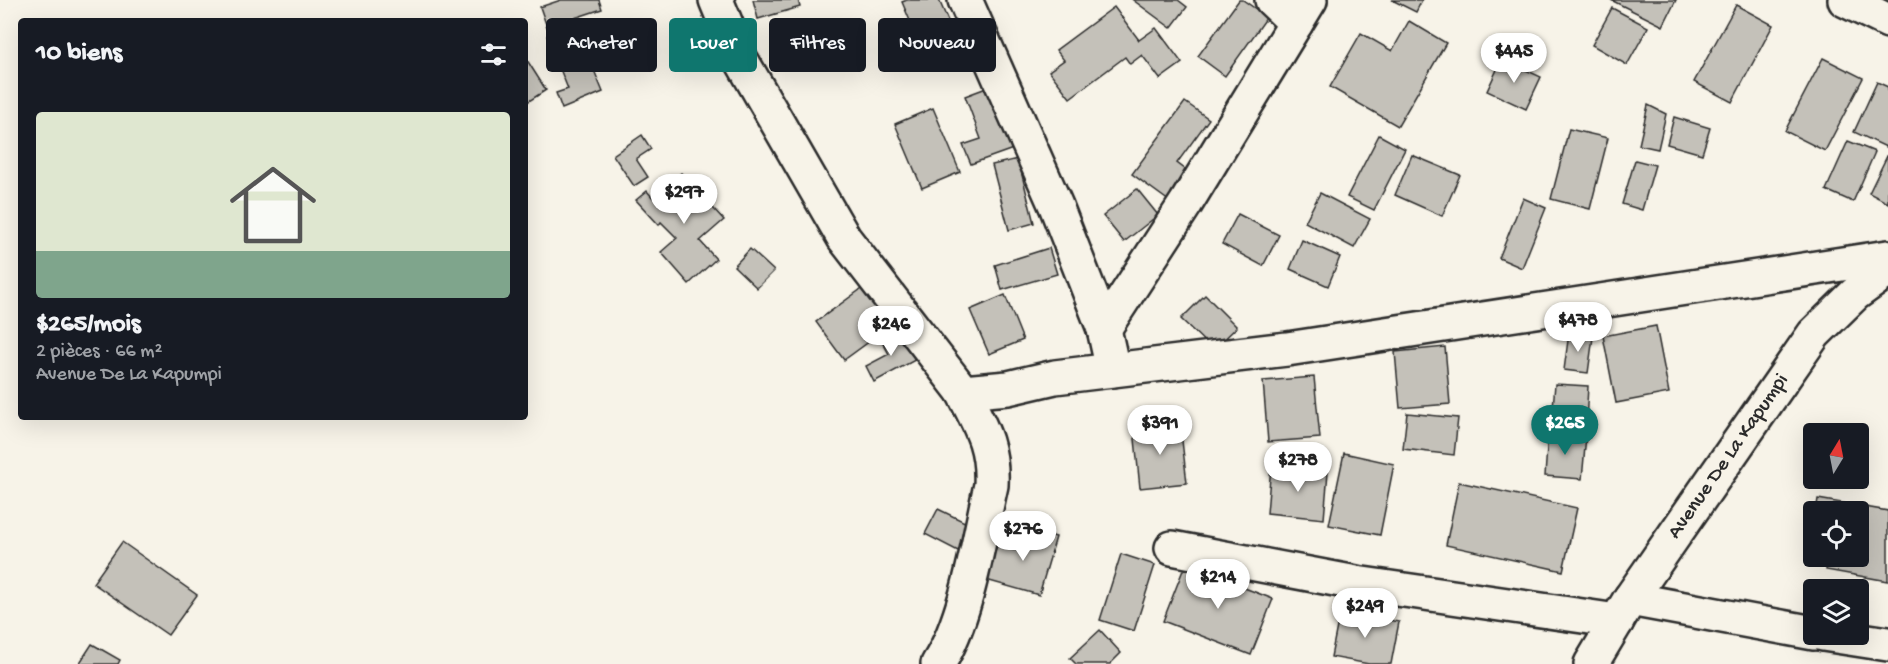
<!DOCTYPE html>
<html lang="fr">
<meta charset="utf-8">
<style>
:root{--surface:#171b24;--page:#242831;--text:#f1f3f6;--muted:#9ea1a6;--line:#363941;--accent:#0f766e}
body{margin:0;font-family:"Gochi Hand",sans-serif;background:var(--page);color:var(--text);height:100vh;display:flex;flex-direction:column;font-size:22px;white-space:nowrap}
*{box-sizing:border-box;margin:0}
p{font-size:20px;color:var(--muted)}
.icon{flex:none;width:33px;height:33px;fill:none;stroke:currentColor;stroke-width:2;stroke-linecap:round;stroke-linejoin:round}
.map{position:relative;flex:1;overflow:hidden}
.details{position:absolute;left:18px;top:18px;width:510px;height:402px;display:flex;flex-direction:column;background:var(--surface);border-radius:6px;box-shadow:0 6px 24px #0002}
.details>*{flex:none}
.hud{position:absolute;left:546px;top:18px;width:570px;height:54px;display:flex;gap:12px}
.needle{width:39px;rotate:10deg}
.tools{position:absolute;left:1803px;top:423px;display:grid;gap:12px}
.tools a{display:grid;place-items:center;width:66px;height:66px;border-radius:6px;background:var(--surface);box-shadow:0 6px 24px #0002;font-size:30px}
.price{position:absolute;translate:-50% -51px;padding:0 14px;border-radius:21px;background:#fff;color:#222;font-size:20px;line-height:39px;filter:drop-shadow(0 2px 3px #0008)}
.price::after{content:'';position:absolute;left:50%;top:36px;width:18px;height:14px;margin-left:-9px;background:inherit;clip-path:polygon(0 0,100% 0,50% 100%)}
.price.active{background:var(--accent);color:#fff}
ul{padding:0;list-style:none}
li{display:grid;align-content:center;gap:12px;height:318px;padding:0 18px}
li+li{border-top:2px solid var(--line)}
li span{display:grid;place-items:center;height:186px;border-radius:6px;color:#555}
li>.icon{margin-inline-start:auto}
span .icon{width:108px;height:108px;fill:#fffc;stroke-width:1}
li b{font-size:26px}
h2{display:flex;justify-content:space-between;align-items:center;height:72px;padding:0 18px;font-size:26px}
.pill{padding:0 21px;border-radius:6px;background:var(--surface);box-shadow:0 6px 24px #0002;font-size:21px;line-height:54px}
.pill.active{background:var(--accent);color:#fff}
.map>svg:first-child{display:block}
.building{fill:#c4c1b9;stroke:#2b2b2b;stroke-width:1.5}
.lines{fill:none;stroke-linecap:round;stroke-linejoin:round}
.minor-casing{stroke:#2b2b2b;stroke-width:38}
.major-casing{stroke:#2b2b2b;stroke-width:38}
.minor{stroke:#f7f3e8;stroke-width:33}
.major{stroke:#f7f3e8;stroke-width:33}
.labels{text-anchor:middle;dominant-baseline:central;stroke-width:5;stroke-linejoin:round;paint-order:stroke}
.street-label{font-size:21px;fill:#2b2b2b;stroke:#f7f3e8}
</style>
<div class="map">
<svg width="1888" height="664" viewBox="0 0 1888 664">
<rect width="100%" height="100%" fill="#f7f3e8"/>
<filter id="ink" filterUnits="userSpaceOnUse"><feTurbulence type="fractalNoise" baseFrequency=".0167" numOctaves="2"/><feDisplacementMap in="SourceGraphic" scale="12" xChannelSelector="R" yChannelSelector="G"/><feConvolveMatrix kernelMatrix="1 2 1 2 8 2 1 2 1" color-interpolation-filters="sRGB"/></filter>
<g filter="url(#ink)">
<!-- building -->
<g class="building">
<path d="M 561,0 L 599,0 L 602,9 L 547,27 L 540,7 Z"/>
<path d="M 753,0 L 798,0 L 800,7 L 758,19 Z"/>
<path d="M 907,0 L 939,0 L 957,42 L 925,56 L 902,2 Z"/>
<path d="M 1133,0 L 1178,0 L 1187,7 L 1171,28 Z"/>
<path d="M 1239,0 L 1243,0 L 1267,17 L 1225,76 L 1198,56 Z"/>
<path d="M 1392,0 L 1422,0 L 1416,12 Z"/>
<path d="M 1611,0 L 1676,0 L 1663,26 Z"/>
<path d="M 1736,5 L 1773,25 L 1732,102 L 1694,82 Z"/>
<path d="M 1114,7 L 1139,40 L 1156,28 L 1182,63 L 1160,79 L 1142,55 L 1130,64 L 1125,57 L 1070,98 L 1049,71 L 1064,60 L 1056,50 Z"/>
<path d="M 1612,8 L 1648,27 L 1627,65 L 1592,45 Z"/>
<path d="M 1409,21 L 1446,43 L 1398,126 L 1330,87 L 1361,33 L 1392,51 Z"/>
<path d="M 575,24 L 603,92 L 562,109 L 556,93 L 568,89 L 547,36 Z"/>
<path d="M 525,57 L 546,90 L 526,103 L 525,101 Z"/>
<path d="M 1823,58 L 1863,78 L 1825,151 L 1785,131 Z"/>
<path d="M 1502,59 L 1541,77 L 1526,109 L 1487,91 Z"/>
<path d="M 1877,82 L 1888,87 L 1888,142 L 1886,147 L 1854,132 Z"/>
<path d="M 989,87 L 1013,149 L 971,164 L 963,145 L 981,139 L 965,96 Z"/>
<path d="M 1185,102 L 1209,119 L 1177,163 L 1190,173 L 1169,201 L 1132,174 Z"/>
<path d="M 1648,105 L 1666,114 L 1658,149 L 1639,145 Z"/>
<path d="M 933,108 L 960,172 L 922,188 L 895,124 Z"/>
<path d="M 1674,117 L 1710,128 L 1702,154 L 1667,144 Z"/>
<path d="M 1569,129 L 1608,138 L 1590,209 L 1551,199 Z"/>
<path d="M 642,135 L 651,149 L 636,159 L 648,177 L 634,186 L 613,155 Z"/>
<path d="M 1379,135 L 1405,149 L 1374,210 L 1347,197 Z"/>
<path d="M 1848,141 L 1875,152 L 1853,202 L 1826,190 Z"/>
<path d="M 1888,154 L 1888,203 L 1869,193 Z"/>
<path d="M 1412,155 L 1460,175 L 1442,216 L 1395,195 Z"/>
<path d="M 1018,159 L 1034,223 L 1009,230 L 992,165 Z"/>
<path d="M 1635,160 L 1655,165 L 1642,210 L 1622,204 Z"/>
<path d="M 681,173 L 724,220 L 700,241 L 716,259 L 689,284 L 661,252 L 677,238 L 661,222 L 659,225 L 636,200 L 647,191 L 653,198 Z"/>
<path d="M 1137,189 L 1158,215 L 1124,242 L 1103,216 Z"/>
<path d="M 1320,193 L 1370,219 L 1354,248 L 1305,222 Z"/>
<path d="M 1523,198 L 1546,208 L 1522,268 L 1499,258 Z"/>
<path d="M 1238,214 L 1279,235 L 1263,266 L 1222,244 Z"/>
<path d="M 1302,240 L 1340,257 L 1328,286 L 1290,269 Z"/>
<path d="M 1049,248 L 1057,274 L 1002,290 L 995,265 Z"/>
<path d="M 750,249 L 774,271 L 757,288 L 734,266 Z"/>
<path d="M 868,284 L 896,322 L 844,360 L 816,322 Z"/>
<path d="M 1005,295 L 1023,340 L 989,354 L 970,310 Z"/>
<path d="M 1205,295 L 1237,327 L 1213,350 L 1181,319 Z"/>
<path d="M 1656,326 L 1669,393 L 1616,403 L 1603,336 Z"/>
<path d="M 898,330 L 915,360 L 874,382 L 866,366 L 889,354 L 881,339 Z"/>
<path d="M 1569,333 L 1593,337 L 1588,373 L 1564,370 Z"/>
<path d="M 1445,347 L 1450,404 L 1400,408 L 1395,352 Z"/>
<path d="M 1314,377 L 1320,438 L 1268,442 L 1263,381 Z"/>
<path d="M 1555,384 L 1588,386 L 1586,423 L 1552,420 Z"/>
<path d="M 1407,413 L 1458,418 L 1454,455 L 1403,449 Z"/>
<path d="M 1180,424 L 1187,483 L 1140,488 L 1134,429 Z"/>
<path d="M 1548,433 L 1586,436 L 1582,479 L 1545,476 Z"/>
<path d="M 1344,453 L 1394,464 L 1380,535 L 1329,525 Z"/>
<path d="M 1271,466 L 1328,472 L 1324,519 L 1267,513 Z"/>
<path d="M 1459,482 L 1577,508 L 1563,571 L 1446,545 Z"/>
<path d="M 1818,499 L 1888,511 L 1888,581 L 1826,570 L 1828,556 L 1858,556 L 1858,512 L 1816,512 Z"/>
<path d="M 938,509 L 973,526 L 960,552 L 925,534 Z"/>
<path d="M 1020,527 L 1056,537 L 1039,595 L 986,580 L 996,545 L 1014,550 Z"/>
<path d="M 122,542 L 197,595 L 168,635 L 93,583 Z"/>
<path d="M 1121,554 L 1155,565 L 1134,631 L 1100,620 Z"/>
<path d="M 1185,565 L 1273,599 L 1251,655 L 1163,621 Z"/>
<path d="M 1340,611 L 1399,622 L 1391,664 L 1369,664 L 1331,657 Z"/>
<path d="M 1100,630 L 1121,653 L 1110,664 L 1076,664 L 1070,658 Z"/>
<path d="M 92,644 L 120,660 L 118,664 L 79,664 Z"/>
</g>
<g class="lines">
<!-- minor casing -->
<g class="minor-casing">
<g id="minor">
<path d="M 716,0 L 739,56 L 844,238 L 963,392 L 1008,388 L 1055,377 L 1287,349 L 1888,257"/>
<path d="M 965,0 L 1056,206 L 1104,329 L 1113,370"/>
<path d="M 1272,0 L 1296,23"/>
<path d="M 1845,0 L 1888,21"/>
<path d="M 1104,329 L 1186,203 L 1310,0"/>
<path d="M 1172,548 L 1356,583 L 1617,621"/>
<path d="M 1630,599 L 1814,633"/>
<path d="M 1823,634 L 1888,644"/>
<path d="M 938,664 C 967,619 979,538 991,485 C 993,445 980,426 963,392"/>
</g>
</g>
<!-- major casing -->
<g class="major-casing">
<g id="major">
<path id="s1" d="M 1591,664 L 1630,599 L 1814,334 L 1855,294 L 1888,270"/>
</g>
</g>
<!-- minor -->
<use href="#minor" class="minor"/>
<!-- major -->
<use href="#major" class="major"/>
</g>
</g>
<g class="labels">
<!-- street labels -->
<g class="street-label">
<text stroke="none"><textPath href="#s1" startOffset="249">Avenue De La Kapumpi</textPath></text>
</g>
</g>
</svg>
<div class="tools">
<a><svg class="needle" viewBox="-14 -14 28 28"><path d="M0-13l5 13h-10z" fill="#e53935"/><path d="M0 13l5-13h-10z" fill="#9ea1a6"/></svg></a>
<a><svg class="icon" aria-label="locate" viewBox="0 0 24 24"><circle cx="12" cy="12" r="6"/><path d="M12 2v4M12 18v4M2 12h4M18 12h4"/></svg></a>
<a><svg class="icon" aria-label="layers" viewBox="0 0 24 24"><path d="M12 4l9 5-9 5-9-5zM3 14l9 5 9-5"/></svg></a>
</div>
<b class="price" style="left:1514px;top:84px">$445</b>
<b class="price" style="left:684px;top:225px">$297</b>
<b class="price" style="left:1578px;top:353px">$478</b>
<b class="price" style="left:891px;top:357px">$246</b>
<b class="price" style="left:1160px;top:456px">$391</b>
<b class="price active" style="left:1565px;top:456px">$265</b>
<b class="price" style="left:1298px;top:493px">$278</b>
<b class="price" style="left:1023px;top:562px">$276</b>
<b class="price" style="left:1218px;top:610px">$214</b>
<b class="price" style="left:1365px;top:639px">$249</b>
<div class="hud">
<a class="pill">Acheter</a>
<a class="pill active">Louer</a>
<a class="pill">Filtres</a>
<a class="pill">Nouveau</a>
</div>
<section class="details">
<h2>10 biens<svg class="icon" aria-label="filters" viewBox="0 0 24 24"><path d="M4 7h16M4 17h16"/><circle cx="9" cy="7" r="2"/><circle cx="15" cy="17" r="2"/></svg></h2>
<ul>
<li><span style="background:linear-gradient(#dfe7d0 75%,#7fa58c 0)"><svg class="icon" aria-label="home" viewBox="0 0 24 24"><path d="M3 11l9-7 9 7M6 9v11h12V9"/></svg></span><div><b>$265/mois</b><p>2 pièces · 66 m²</p><p>Avenue De La Kapumpi</p></div></li>
</ul>
</section>
</div>
